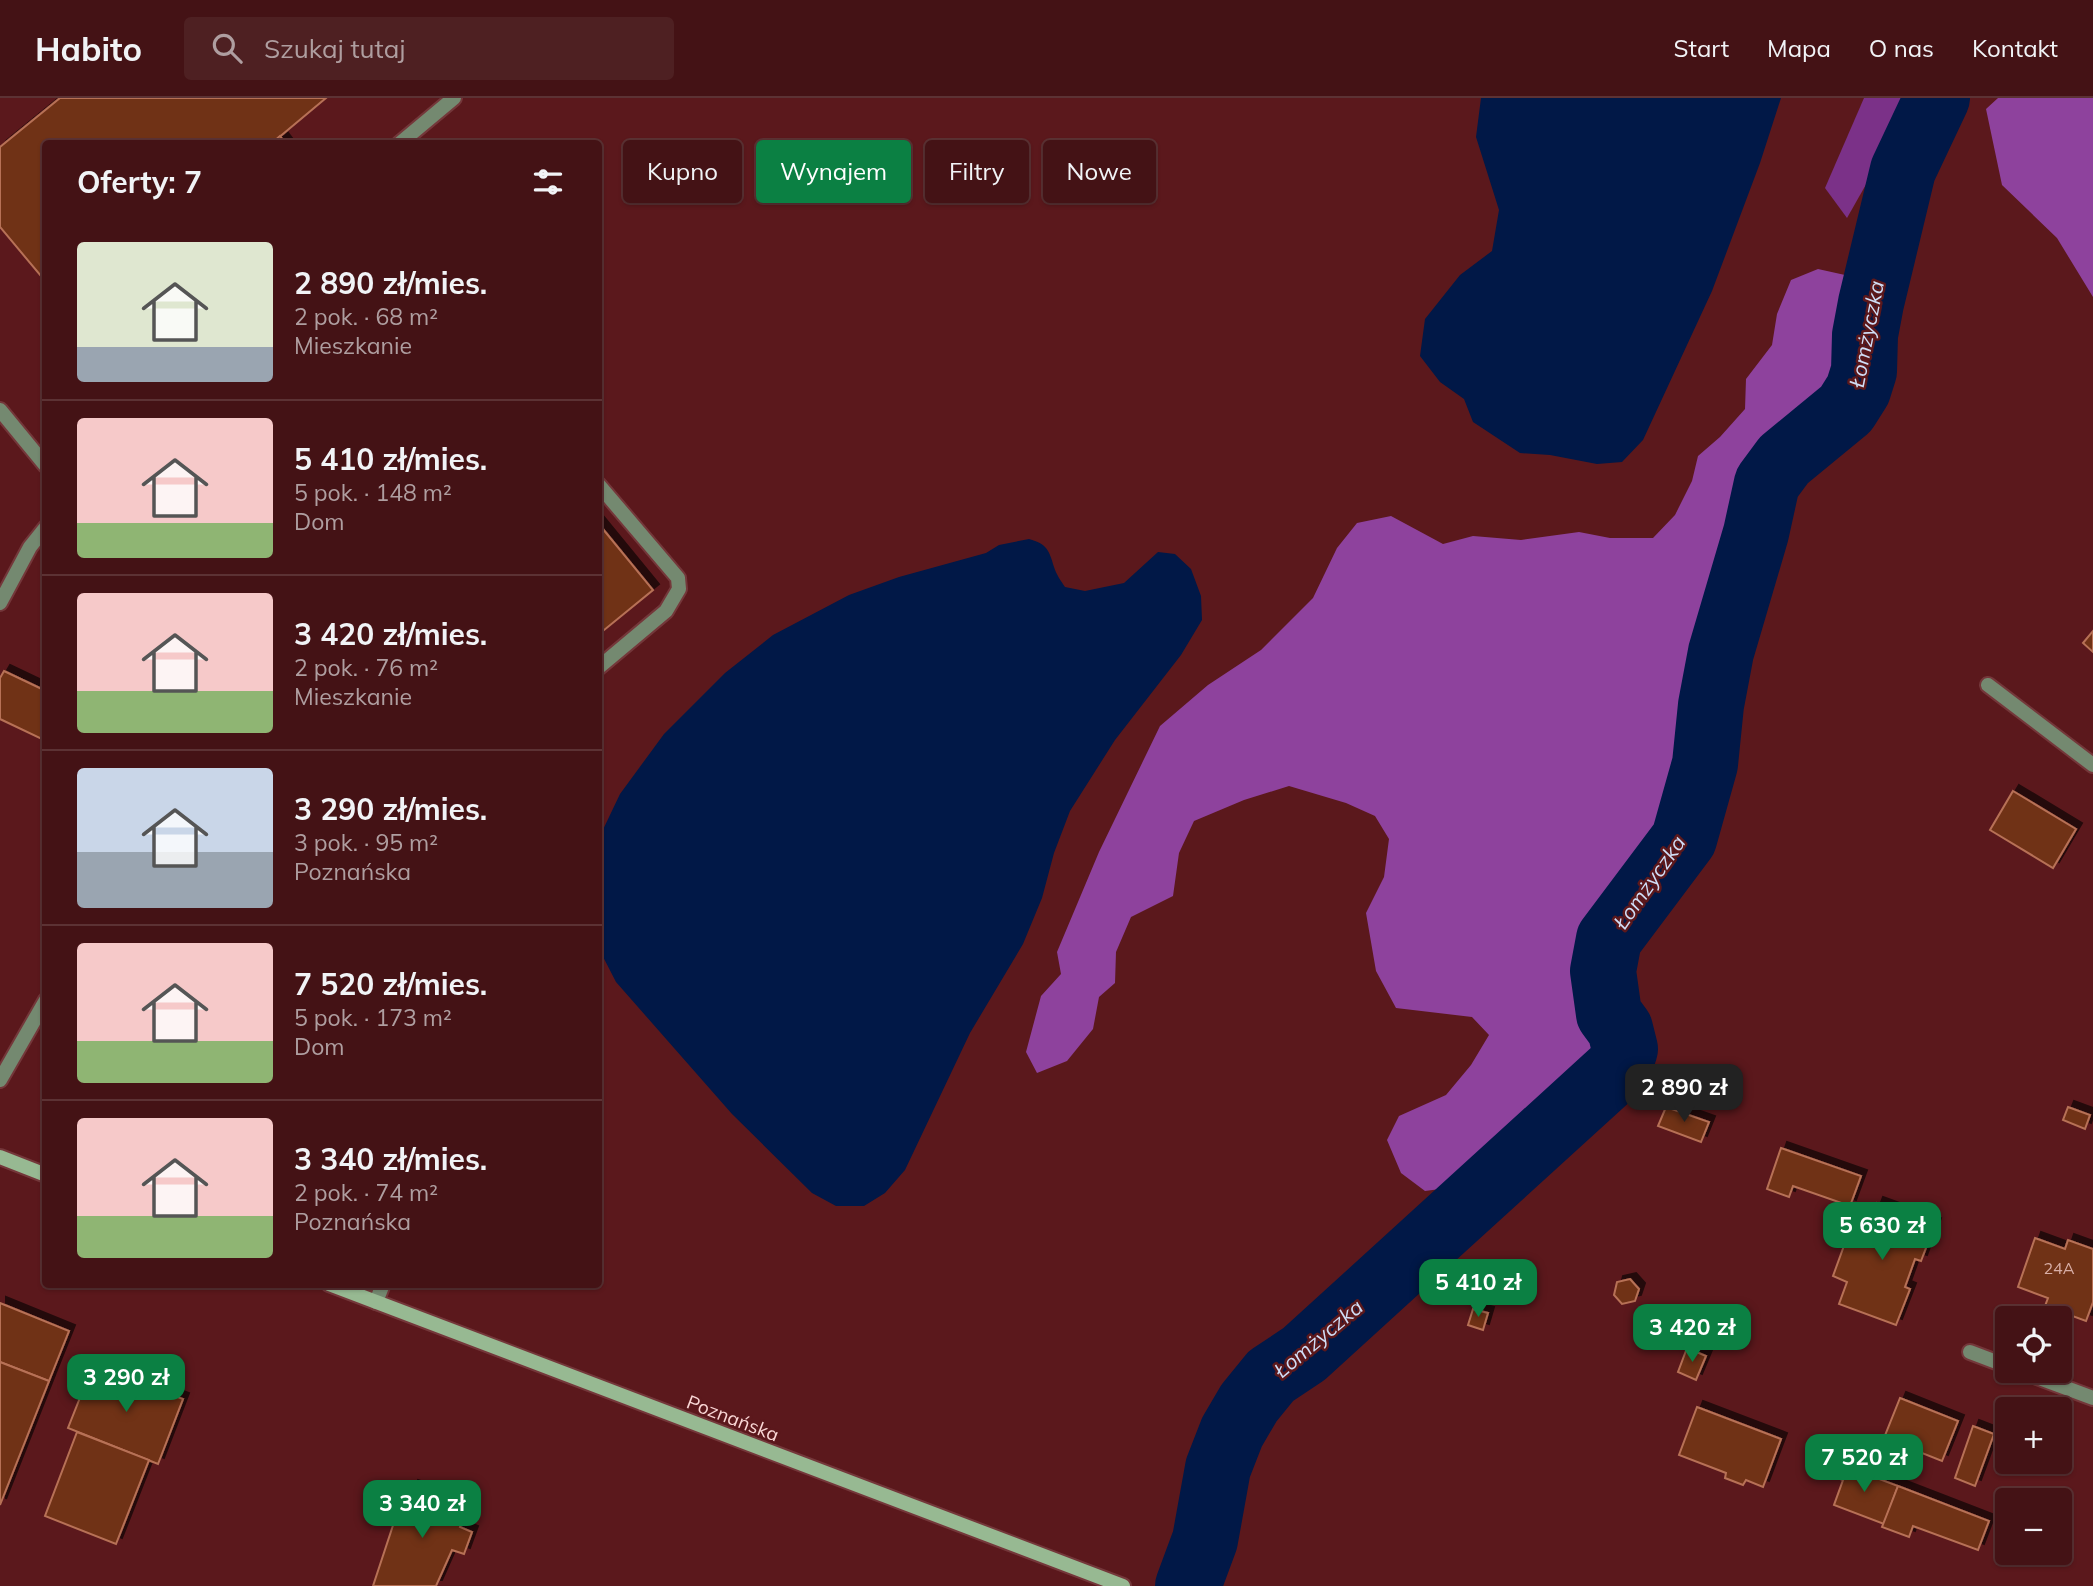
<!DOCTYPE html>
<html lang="pl">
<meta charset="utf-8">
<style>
:root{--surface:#441215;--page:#4e2022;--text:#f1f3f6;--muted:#af9ea0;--line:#5c3234;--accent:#0b8043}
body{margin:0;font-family:Mulish,sans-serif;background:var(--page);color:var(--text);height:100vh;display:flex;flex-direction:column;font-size:26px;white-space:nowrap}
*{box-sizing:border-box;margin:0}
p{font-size:23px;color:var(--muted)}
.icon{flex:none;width:38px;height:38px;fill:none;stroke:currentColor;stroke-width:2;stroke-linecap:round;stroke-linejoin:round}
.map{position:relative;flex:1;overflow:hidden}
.sheet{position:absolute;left:42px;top:42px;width:560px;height:1148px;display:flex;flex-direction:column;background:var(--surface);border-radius:7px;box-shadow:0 2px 5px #0004,0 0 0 2px var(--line)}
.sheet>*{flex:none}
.banner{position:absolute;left:623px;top:42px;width:665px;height:63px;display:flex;gap:14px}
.tools{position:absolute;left:1995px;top:1208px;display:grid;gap:14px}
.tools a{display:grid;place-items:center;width:77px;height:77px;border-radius:7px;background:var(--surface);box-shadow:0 2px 5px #0004,0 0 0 2px var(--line);font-size:35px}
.price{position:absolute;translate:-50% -60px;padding:0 16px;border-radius:14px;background:var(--accent);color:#fff;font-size:23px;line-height:46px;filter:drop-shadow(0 2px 4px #0008)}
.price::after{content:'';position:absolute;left:50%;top:42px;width:21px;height:16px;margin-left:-10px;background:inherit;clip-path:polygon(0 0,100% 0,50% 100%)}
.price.current{background:#222;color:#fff}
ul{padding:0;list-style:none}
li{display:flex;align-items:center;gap:21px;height:175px;padding:0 35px}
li+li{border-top:2px solid var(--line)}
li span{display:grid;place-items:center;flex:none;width:196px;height:140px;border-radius:7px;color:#555}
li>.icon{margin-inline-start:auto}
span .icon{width:84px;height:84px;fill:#fffc;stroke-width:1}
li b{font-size:30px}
h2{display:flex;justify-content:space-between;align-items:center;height:84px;padding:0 35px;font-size:30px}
.pill{padding:0 24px;border-radius:7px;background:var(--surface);box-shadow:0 2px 5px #0004,0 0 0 2px var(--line);font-size:24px;line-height:63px}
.pill.current{background:var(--accent);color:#fff}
header{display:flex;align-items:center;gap:42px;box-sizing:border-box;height:98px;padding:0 35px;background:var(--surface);border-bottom:2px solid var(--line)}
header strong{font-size:33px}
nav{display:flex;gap:38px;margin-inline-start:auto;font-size:24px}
.search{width:490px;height:63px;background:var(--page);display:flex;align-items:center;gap:18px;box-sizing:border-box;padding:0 24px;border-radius:7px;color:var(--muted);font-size:26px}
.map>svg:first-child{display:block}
.green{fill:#7b3188}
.forest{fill:#8e429d}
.water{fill:#011847}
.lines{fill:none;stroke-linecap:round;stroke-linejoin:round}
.river{stroke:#011847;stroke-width:66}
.building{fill:#703117;stroke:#b77156;stroke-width:2;filter:url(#shadow)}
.lane-casing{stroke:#74373a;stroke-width:18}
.street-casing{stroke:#74373a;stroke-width:18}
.secondary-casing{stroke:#74373a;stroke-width:18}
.lane{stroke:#748970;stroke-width:14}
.street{stroke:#748970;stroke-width:14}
.secondary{stroke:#97b992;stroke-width:14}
.labels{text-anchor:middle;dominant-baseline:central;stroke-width:5;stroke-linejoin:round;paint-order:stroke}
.number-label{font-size:16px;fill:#d8aea6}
.street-label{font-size:19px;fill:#fad7d6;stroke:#5b181c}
.water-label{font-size:21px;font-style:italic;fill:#d0def7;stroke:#5b181c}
</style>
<header>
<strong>Habito</strong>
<div class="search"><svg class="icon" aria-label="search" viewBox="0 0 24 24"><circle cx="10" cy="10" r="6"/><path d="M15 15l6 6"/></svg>Szukaj tutaj</div>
<nav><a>Start</a><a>Mapa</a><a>O nas</a><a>Kontakt</a></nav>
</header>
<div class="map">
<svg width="2093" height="1488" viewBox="0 0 2093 1488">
<defs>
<filter id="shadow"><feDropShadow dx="6" dy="-6" stdDeviation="0" flood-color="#0009"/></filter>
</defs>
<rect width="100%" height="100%" fill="#5b181c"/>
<!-- green -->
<path class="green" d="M 1864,0 L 1915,0 L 1847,120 L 1825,90 Z"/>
<!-- forest -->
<g class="forest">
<path d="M 1998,0 L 2093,0 L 2093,199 L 2057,140 L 2002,87 L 1986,11 Z"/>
<path d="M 1818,171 L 1845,177 L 1857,209 L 1841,289 L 1801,335 L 1759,374 L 1730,455 L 1708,557 L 1694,663 L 1673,733 L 1619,805 L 1592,850 L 1592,885 L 1610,950 L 1609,963 L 1596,981 L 1470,1087 L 1425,1093 L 1401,1075 L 1387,1042 L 1399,1018 L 1446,997 L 1471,967 L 1489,937 L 1472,919 L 1396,910 L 1376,873 L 1366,815 L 1384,779 L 1389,741 L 1375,718 L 1346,705 L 1289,688 L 1244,702 L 1194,723 L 1179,755 L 1173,798 L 1131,819 L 1116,854 L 1115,885 L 1099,899 L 1093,931 L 1067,963 L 1037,975 L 1026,954 L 1041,898 L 1061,876 L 1057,854 L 1099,754 L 1160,628 L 1208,587 L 1261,552 L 1313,500 L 1337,450 L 1357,425 L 1391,418 L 1443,446 L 1473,438 L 1521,442 L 1579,434 L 1610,440 L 1653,440 L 1675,417 L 1692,383 L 1698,358 L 1720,339 L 1745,311 L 1746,281 L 1772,247 L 1777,216 L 1791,182 Z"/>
</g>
<!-- water -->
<g class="water">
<path d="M 1481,0 L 1781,0 L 1760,65 L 1712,193 L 1643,342 L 1622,364 L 1597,366 L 1550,357 L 1520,355 L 1473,324 L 1464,301 L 1440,284 L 1420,258 L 1425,221 L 1460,177 L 1492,153 L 1499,112 L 1476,39 Z"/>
<path d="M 1029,441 C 1047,446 1049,452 1054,469 C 1056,476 1061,483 1065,489 L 1085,493 L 1124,485 L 1158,454 L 1175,456 L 1191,471 L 1201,498 L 1202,522 L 1181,557 L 1115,642 L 1070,713 L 1054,755 L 1042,800 L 1023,846 L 970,935 L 905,1072 L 885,1095 L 864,1108 L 836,1108 L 812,1095 L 732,1016 L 616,884 L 599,851 L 599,740 L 620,696 L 664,636 L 725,575 L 773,537 L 849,497 L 899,479 L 986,455 L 999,447 Z"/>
</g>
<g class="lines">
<!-- river -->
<path class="river" d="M 1188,1488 L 1205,1442 L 1218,1370 L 1232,1334 L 1249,1305 L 1271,1278 L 1304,1256 L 1619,969 L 1625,951 L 1620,931 L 1609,916 L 1603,873 L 1609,841 L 1684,741 L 1705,666 L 1711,607 L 1721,554 L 1756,435 L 1767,385 L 1784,362 L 1846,311 L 1858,292 L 1864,273 L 1865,237 L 1871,205 L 1903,72 L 1937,0"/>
</g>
<!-- building -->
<g class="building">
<path d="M 60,0 L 326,0 L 271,46 L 46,46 L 46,184 L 0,129 L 0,49 Z"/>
<path d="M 280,38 L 286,46 L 271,46 Z"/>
<path d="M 598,425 L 653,492 L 598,537 Z"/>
<path d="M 2093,533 L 2093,554 L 2083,545 Z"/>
<path d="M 4,573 L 46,593 L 46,643 L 0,621 L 0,580 Z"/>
<path d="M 2013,693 L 2076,731 L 2053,770 L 1990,732 Z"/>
<path d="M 1666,1009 L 1709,1024 L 1701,1044 L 1658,1028 Z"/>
<path d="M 2068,1009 L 2090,1017 L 2085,1031 L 2063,1022 Z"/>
<path d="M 1781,1050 L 1861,1078 L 1850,1108 L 1793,1088 L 1789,1099 L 1767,1091 Z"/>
<path d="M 1877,1105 L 1935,1126 L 1921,1163 L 1915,1161 L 1905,1189 L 1910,1191 L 1896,1227 L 1839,1206 L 1847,1184 L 1833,1178 L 1853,1123 L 1868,1128 Z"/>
<path d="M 2035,1140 L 2065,1151 L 2068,1142 L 2093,1151 L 2093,1204 L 2086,1223 L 2045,1208 L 2048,1200 L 2018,1189 Z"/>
<path d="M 1630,1181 L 1639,1191 L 1635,1203 L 1622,1206 L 1614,1197 L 1617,1184 Z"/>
<path d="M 0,1205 L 69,1233 L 49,1283 L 0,1264 Z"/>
<path d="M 1473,1211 L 1488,1215 L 1483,1232 L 1468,1227 Z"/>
<path d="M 1687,1250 L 1706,1258 L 1696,1282 L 1678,1274 Z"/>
<path d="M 0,1264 L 49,1283 L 0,1407 Z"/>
<path d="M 93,1267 L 183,1301 L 158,1366 L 68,1330 Z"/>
<path d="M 1900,1300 L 1958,1323 L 1942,1363 L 1884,1340 Z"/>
<path d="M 1697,1309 L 1781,1341 L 1763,1389 L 1746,1382 L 1743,1387 L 1725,1380 L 1726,1375 L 1679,1357 Z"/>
<path d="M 1973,1328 L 1994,1336 L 1975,1388 L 1955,1380 Z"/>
<path d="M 77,1334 L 149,1362 L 116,1446 L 45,1418 Z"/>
<path d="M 1837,1365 L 1898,1388 L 1884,1426 L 1834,1407 L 1843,1382 L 1832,1378 Z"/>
<path d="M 412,1388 L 463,1407 L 461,1412 L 466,1413 L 460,1429 L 472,1434 L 464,1456 L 452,1452 L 436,1488 L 373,1488 L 405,1391 L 410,1393 Z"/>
<path d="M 1898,1388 L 1989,1423 L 1978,1452 L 1913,1428 L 1909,1439 L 1882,1429 Z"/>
</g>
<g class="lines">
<!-- lane casing -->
<g class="lane-casing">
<g id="lane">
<path d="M 399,46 L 454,0"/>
<path d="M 0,312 L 46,368"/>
<path d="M 598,386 L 678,480 L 679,491 L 666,513 L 598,570"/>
<path d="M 0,505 L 30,449 L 46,429"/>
<path d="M 1988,587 L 2093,667"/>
<path d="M 0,982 L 46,902"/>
<path d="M 376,1204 L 383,1186"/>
</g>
</g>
<!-- street casing -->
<g class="street-casing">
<g id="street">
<path d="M 1970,1254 L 2007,1268"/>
<path d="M 2018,1272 L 2093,1300"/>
</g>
</g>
<!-- secondary casing -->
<g class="secondary-casing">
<g id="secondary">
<path d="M 0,1059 L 46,1077"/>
<path d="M 329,1186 L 1123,1488"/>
</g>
</g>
<!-- lane -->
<use href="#lane" class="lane"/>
<!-- street -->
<use href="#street" class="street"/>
<!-- secondary -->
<use href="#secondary" class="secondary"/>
</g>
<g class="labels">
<!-- number labels -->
<g class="number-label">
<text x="2059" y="1170">24A</text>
</g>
<!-- street labels -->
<g class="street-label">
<text transform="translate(733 1320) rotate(21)">Poznańska</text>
</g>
<!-- water labels -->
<g class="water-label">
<text transform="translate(1866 236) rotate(-79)">Łomżyczka</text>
<text transform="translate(1649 784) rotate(-55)">Łomżyczka</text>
<text transform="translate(1318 1240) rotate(-40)">Łomżyczka</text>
</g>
</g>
</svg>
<div class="tools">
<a><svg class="icon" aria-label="locate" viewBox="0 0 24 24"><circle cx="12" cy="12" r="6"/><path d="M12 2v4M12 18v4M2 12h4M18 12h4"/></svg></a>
<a>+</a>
<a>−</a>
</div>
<b class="price current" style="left:1684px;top:1026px">2 890 zł</b>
<b class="price" style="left:1882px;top:1164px">5 630 zł</b>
<b class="price" style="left:1478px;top:1221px">5 410 zł</b>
<b class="price" style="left:1692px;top:1266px">3 420 zł</b>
<b class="price" style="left:126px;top:1316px">3 290 zł</b>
<b class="price" style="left:1864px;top:1396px">7 520 zł</b>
<b class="price" style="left:422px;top:1442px">3 340 zł</b>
<div class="banner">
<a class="pill">Kupno</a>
<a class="pill current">Wynajem</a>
<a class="pill">Filtry</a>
<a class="pill">Nowe</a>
</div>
<section class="sheet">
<h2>Oferty: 7<svg class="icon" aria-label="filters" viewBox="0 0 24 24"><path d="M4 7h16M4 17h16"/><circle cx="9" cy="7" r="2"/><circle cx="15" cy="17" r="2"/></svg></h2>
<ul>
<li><span style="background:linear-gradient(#dfe7d0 75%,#9aa5b1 0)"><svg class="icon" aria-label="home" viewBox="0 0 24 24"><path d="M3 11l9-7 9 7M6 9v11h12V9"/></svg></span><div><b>2 890 zł/mies.</b><p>2 pok. · 68 m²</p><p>Mieszkanie</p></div></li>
<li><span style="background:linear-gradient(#f6c9c9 75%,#8fb573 0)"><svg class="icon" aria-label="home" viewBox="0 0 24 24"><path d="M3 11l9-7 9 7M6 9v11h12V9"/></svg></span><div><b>5 410 zł/mies.</b><p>5 pok. · 148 m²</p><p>Dom</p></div></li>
<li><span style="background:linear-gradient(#f6c9c9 70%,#8fb573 0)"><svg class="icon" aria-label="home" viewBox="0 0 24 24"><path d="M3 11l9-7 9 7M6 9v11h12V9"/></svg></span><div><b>3 420 zł/mies.</b><p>2 pok. · 76 m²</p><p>Mieszkanie</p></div></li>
<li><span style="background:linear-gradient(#c9d6e8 60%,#9aa5b1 0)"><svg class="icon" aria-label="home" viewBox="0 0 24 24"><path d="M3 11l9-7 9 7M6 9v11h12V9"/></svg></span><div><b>3 290 zł/mies.</b><p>3 pok. · 95 m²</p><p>Poznańska</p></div></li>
<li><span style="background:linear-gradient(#f6c9c9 70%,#8fb573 0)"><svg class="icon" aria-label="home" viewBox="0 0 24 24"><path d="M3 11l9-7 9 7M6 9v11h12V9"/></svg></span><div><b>7 520 zł/mies.</b><p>5 pok. · 173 m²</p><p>Dom</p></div></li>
<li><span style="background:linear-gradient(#f6c9c9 70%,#8fb573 0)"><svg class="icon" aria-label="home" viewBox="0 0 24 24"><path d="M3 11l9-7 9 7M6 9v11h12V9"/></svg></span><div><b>3 340 zł/mies.</b><p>2 pok. · 74 m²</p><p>Poznańska</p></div></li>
</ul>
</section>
</div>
